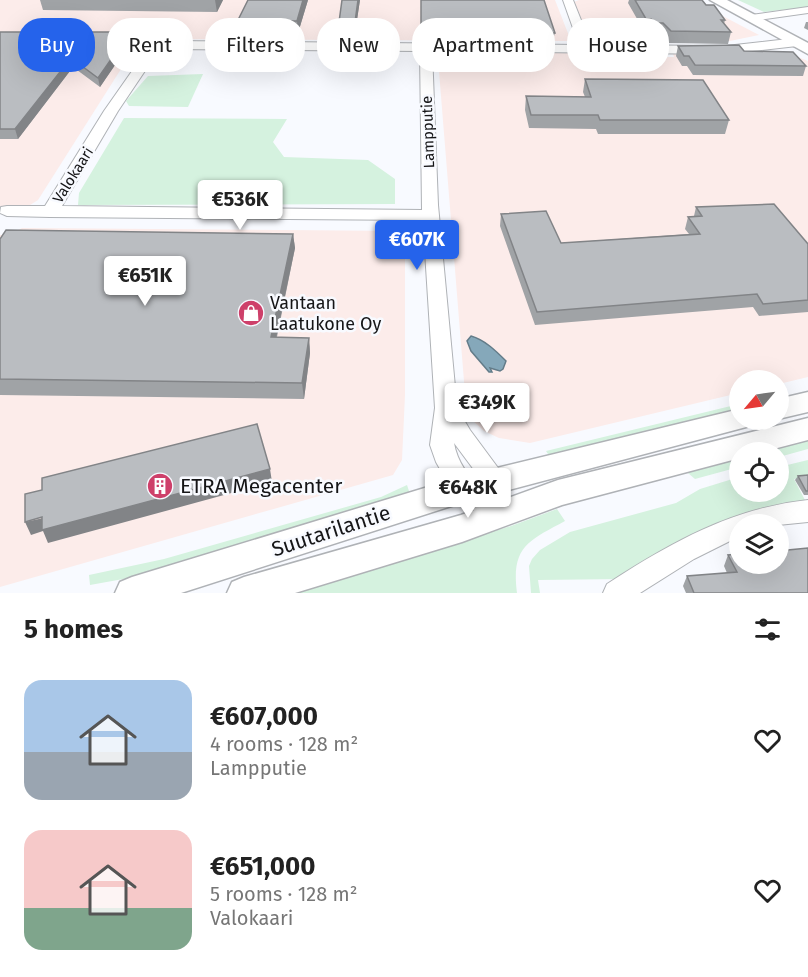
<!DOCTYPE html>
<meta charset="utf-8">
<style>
:root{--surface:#fff;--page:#f6f6f6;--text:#222;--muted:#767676;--accent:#2563eb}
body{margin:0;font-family:"Fira Sans",sans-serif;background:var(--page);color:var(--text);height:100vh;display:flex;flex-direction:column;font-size:22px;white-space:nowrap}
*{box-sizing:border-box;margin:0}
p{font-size:20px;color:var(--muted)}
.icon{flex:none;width:33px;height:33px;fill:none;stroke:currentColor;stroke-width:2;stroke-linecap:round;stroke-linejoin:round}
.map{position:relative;height:593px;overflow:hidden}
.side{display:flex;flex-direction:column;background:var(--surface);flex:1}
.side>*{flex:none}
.guide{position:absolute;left:18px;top:18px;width:772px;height:54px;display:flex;gap:12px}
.needle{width:39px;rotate:241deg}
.buttons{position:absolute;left:729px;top:370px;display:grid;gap:12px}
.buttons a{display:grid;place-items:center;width:60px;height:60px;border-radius:50%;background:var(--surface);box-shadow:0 6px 24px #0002;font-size:30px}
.price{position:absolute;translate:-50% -51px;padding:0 14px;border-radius:6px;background:#fff;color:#222;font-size:20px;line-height:39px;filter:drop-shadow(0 2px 3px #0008)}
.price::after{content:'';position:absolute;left:50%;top:36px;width:18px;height:14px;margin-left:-9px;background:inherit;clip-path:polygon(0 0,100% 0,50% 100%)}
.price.active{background:var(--accent);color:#fff}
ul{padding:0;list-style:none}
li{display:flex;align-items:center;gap:18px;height:150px;padding:0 24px}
li span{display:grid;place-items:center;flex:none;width:168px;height:120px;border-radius:18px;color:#555}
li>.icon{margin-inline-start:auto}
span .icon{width:72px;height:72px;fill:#fffc;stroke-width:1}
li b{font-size:26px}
h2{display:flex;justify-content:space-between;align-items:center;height:72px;padding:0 24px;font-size:26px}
.pill{padding:0 21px;border-radius:24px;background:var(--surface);box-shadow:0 6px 24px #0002;font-size:21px;line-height:54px}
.pill.active{background:var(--accent);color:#fff}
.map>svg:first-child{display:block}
.industrial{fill:#fcecea}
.green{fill:#d5f2df}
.water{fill:#85a8ba;stroke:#637c89;stroke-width:1.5}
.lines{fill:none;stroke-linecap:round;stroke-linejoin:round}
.minor-casing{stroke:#afb2b6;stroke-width:2}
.major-casing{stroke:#afb2b6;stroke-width:3}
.minor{fill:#fff;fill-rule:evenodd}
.major{fill:#fff;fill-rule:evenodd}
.wall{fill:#a0a3a6}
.shaded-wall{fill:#828487}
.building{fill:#babdc1;stroke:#828487;stroke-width:1.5}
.labels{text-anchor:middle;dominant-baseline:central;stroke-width:5;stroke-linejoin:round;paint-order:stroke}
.far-street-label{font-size:15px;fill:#151517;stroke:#f8faff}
.poi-label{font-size:18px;fill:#151517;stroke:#f8faff;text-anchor:start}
.near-poi-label{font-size:21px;fill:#151517;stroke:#f8faff;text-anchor:start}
.near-street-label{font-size:21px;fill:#151517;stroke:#f8faff}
</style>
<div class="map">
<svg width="808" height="593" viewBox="0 0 808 593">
<rect width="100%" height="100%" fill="#f8faff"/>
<!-- industrial -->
<g class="industrial">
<path d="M 0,0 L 555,0 L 571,41 L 155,39 L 157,34 L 0,32 Z"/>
<path d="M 579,0 L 692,0 L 759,35 L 725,42 L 599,41 L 589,38 L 574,2 Z"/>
<path d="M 0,39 L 140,39 L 38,200 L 30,205 L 0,206 Z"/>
<path d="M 452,52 L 663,54 L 664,57 L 674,57 L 673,54 L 788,53 L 808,61 L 808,377 L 779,384 L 778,381 L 740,381 L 739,393 L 530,443 L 499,438 L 484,431 L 471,419 L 466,406 L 438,59 L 442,53 Z"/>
<path d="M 22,228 L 397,231 L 405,239 L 405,395 L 402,460 L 393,475 L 0,587 L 0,235 L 9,235 Z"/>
</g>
<!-- green -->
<g class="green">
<path d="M 738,0 L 808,0 L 808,7 L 764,12 Z"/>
<path d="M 203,74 L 188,107 L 129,106 L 126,101 L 148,76 Z"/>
<path d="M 124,118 L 287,119 L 273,142 L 284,157 L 368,160 L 395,179 L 395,204 L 78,205 L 79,193 Z"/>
<path d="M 739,404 L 739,411 L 550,457 L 546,451 Z"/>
<path d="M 808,440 L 808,449 L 779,457 L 778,453 L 755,453 Z"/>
<path d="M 739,457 L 739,467 L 695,479 L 688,473 L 702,467 Z"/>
<path d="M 808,460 L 808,478 L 794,479 L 806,502 L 736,516 L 697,533 L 624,579 L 538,580 L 540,593 L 531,593 L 529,566 L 532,559 L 540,550 L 570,532 L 676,503 L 700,489 L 739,477 L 740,492 L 778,492 L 779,467 Z"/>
<path d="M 407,485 L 410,494 L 162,572 L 90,585 L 89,575 L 164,559 L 381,497 Z"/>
<path d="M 557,509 L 565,521 C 528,541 511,547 517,593 L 291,593 L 511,526 Z"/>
</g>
<!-- water -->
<path class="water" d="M 471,336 C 485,340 496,351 506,361 L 503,369 L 500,371 L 490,368 L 492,372 L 489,372 L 471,351 L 467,341 Z"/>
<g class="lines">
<!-- minor casing -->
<g class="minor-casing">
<g id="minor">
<path d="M 563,0 L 573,0 L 591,45 L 726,46 L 797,38 L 803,42 L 797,46 L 726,54 L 432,51 L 438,205 L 457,408 L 470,430 L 507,480 L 512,515 L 508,523 L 499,526 L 490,523 L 455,496 L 436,462 L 430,445 L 435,408 L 423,220 L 50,217 L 7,216 L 0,213 L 1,207 L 7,206 L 45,206 L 104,111 L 151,44 L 170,41 L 579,45 ZM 170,49 L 420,51 L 422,210 L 62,206 L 118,111 L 159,50 ZM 454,443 L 483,482 L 484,490 C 469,479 457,461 454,443 Z"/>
<path d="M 808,7 L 808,13 L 751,21 L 745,18 L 751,15 Z"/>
<path d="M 808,500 L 808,522 L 778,525 L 740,525 L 740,536 L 694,559 L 640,593 L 603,593 L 607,584 C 670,543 732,508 808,500 Z"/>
</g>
</g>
<!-- major casing -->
<g class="major-casing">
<g id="major">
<path d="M 710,0 L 727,0 L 808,43 L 808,54 Z"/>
<path d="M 808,392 L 808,412 L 778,419 L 778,399 Z"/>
<path d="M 740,409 L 740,420 L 754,420 L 750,426 L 464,502 L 181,593 L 115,593 L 120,582 L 132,577 L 464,476 Z"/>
<path d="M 808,418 L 808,440 L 758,453 L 740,453 L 740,458 L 562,505 L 462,542 L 295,593 L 227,593 L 232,582 L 244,577 L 461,515 L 558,480 Z"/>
</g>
</g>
<!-- minor -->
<use href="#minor" class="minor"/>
<!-- major -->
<use href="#major" class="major"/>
</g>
<!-- wall -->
<g class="wall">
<path d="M 40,0 L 223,0 L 217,12 L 43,10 Z"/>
<path d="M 248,0 L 308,0 L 298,33 L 291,33 L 290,38 L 237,38 L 235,26 Z"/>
<path d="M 342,0 L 360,0 L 355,33 L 340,33 L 339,22 Z"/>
<path d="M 421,0 L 555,33 L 554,36 L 421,33 Z"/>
<path d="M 629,0 L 702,0 L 706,5 L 725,20 L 724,24 L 731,32 L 728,44 L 669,43 L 661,35 L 651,35 L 648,31 L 644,31 L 628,3 Z"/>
<path d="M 806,22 L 808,22 L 808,30 L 804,28 Z"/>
<path d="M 0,32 L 114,32 L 116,38 L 126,38 L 128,46 L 100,87 L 73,67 L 18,139 L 0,139 Z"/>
<path d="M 678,46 L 744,51 L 806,66 L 803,76 L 693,75 L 687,66 L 682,66 L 676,56 Z"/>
<path d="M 585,79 L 729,120 L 725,134 L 598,134 L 596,129 L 529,128 L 525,110 L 526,96 L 585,97 L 583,92 Z"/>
<path d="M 696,207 L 808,244 L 808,312 L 759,316 L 753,307 L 535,325 L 500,226 L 501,214 L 561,243 L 689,234 L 685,229 L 688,217 L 694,216 Z"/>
<path d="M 293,234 L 295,248 L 277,337 L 309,338 L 310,353 L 304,399 L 0,395 L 0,239 Z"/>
<path d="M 808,475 L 808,495 L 804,495 L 795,480 L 798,476 Z"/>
<path d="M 728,555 L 808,593 L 686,593 L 683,586 L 687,576 L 727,573 L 724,566 Z"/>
</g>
<!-- shaded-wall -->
<g class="shaded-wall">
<path d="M 215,0 L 223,0 L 217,12 Z"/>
<path d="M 303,0 L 308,0 L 298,33 L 297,21 Z"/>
<path d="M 358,0 L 360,0 L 355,33 L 355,22 Z"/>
<path d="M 290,21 L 291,33 L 290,38 L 289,26 Z"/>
<path d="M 126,38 L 128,46 L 100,87 L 98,78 Z"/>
<path d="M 71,58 L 73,67 L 18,139 L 15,129 Z"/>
<path d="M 293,234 L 295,248 L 273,353 L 271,337 Z"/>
<path d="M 309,338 L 310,353 L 304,399 L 302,383 Z"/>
<path d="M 270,469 L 272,482 L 48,543 L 43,531 L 31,535 L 25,522 Z"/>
</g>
<!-- building -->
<g class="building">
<path d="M 248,0 L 303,0 L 297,21 L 290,21 L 289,26 L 235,26 Z"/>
<path d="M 342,0 L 358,0 L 355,22 L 339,22 Z"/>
<path d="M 421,0 L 544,0 L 555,33 L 421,29 Z"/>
<path d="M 635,0 L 702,0 L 706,5 L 714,5 L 725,20 L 721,20 L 731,32 L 671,31 L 663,23 L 653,23 L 651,19 L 646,19 Z"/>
<path d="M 0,32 L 114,32 L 111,38 L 126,38 L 98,78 L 71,58 L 15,129 L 0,129 Z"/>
<path d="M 739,45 L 744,51 L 793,52 L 806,66 L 695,65 L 689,56 L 684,56 L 678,46 Z"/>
<path d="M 585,79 L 703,80 L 729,120 L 600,120 L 598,115 L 531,115 L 526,96 L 591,97 Z"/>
<path d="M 774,204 L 808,244 L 808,300 L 763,304 L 757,294 L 537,312 L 501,214 L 546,211 L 561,243 L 700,234 L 688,217 L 702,216 L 696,207 Z"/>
<path d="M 6,230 L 293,234 L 271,337 L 309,338 L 302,383 L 0,379 L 0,239 Z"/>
<path d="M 257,424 L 270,469 L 42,530 L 42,517 L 25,522 L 25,494 L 42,490 L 42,478 Z"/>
<path d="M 808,475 L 808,491 L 806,491 L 798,476 Z"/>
<path d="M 808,548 L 808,593 L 694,593 L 687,576 L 737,572 L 728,555 L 740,554 L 740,564 L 778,564 L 778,551 Z"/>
</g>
<!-- icons -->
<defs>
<g id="shop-disc" transform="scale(1.35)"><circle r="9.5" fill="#ce406a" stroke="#f8faff"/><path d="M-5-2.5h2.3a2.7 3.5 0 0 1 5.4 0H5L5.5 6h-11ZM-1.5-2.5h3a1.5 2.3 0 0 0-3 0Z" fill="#fff"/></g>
<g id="building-disc" transform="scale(1.35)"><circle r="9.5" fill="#ce406a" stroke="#f8faff"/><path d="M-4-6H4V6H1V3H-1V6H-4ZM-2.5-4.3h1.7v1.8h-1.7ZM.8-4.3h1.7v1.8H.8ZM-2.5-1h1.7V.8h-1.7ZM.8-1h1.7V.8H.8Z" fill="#fff"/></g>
</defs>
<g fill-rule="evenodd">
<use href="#shop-disc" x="251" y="313"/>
<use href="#building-disc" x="160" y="486"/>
</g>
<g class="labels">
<!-- far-street labels -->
<g class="far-street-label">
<text transform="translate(428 132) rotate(-92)">Lampputie</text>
<text transform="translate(73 175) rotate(-58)">Valokaari</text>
</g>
<!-- poi labels -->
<g class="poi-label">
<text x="270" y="303">Vantaan<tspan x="270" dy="21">Laatukone Oy</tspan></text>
</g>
<!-- near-poi labels -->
<g class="near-poi-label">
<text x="180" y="486">ETRA Megacenter</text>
</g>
<!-- near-street labels -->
<g class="near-street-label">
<text transform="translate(331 531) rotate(-18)">Suutarilantie</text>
</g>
</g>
</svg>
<div class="buttons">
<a><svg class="needle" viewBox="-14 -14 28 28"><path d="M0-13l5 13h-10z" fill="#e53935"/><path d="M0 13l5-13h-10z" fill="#767676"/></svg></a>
<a><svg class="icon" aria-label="locate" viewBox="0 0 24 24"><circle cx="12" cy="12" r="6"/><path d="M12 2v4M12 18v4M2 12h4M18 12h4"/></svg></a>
<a><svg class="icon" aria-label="layers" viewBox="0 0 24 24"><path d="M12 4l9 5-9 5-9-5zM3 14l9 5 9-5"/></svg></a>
</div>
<b class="price" style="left:240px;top:231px">€536K</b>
<b class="price active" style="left:417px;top:271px">€607K</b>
<b class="price" style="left:145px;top:307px">€651K</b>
<b class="price" style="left:487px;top:434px">€349K</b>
<b class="price" style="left:468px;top:519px">€648K</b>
<div class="guide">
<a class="pill active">Buy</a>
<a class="pill">Rent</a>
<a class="pill">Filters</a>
<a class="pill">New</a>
<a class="pill">Apartment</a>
<a class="pill">House</a>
</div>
</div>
<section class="side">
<h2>5 homes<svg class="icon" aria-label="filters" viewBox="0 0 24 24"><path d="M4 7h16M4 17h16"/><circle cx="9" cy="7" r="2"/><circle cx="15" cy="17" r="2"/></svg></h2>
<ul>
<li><span style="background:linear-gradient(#a9c7e8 60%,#9aa5b1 0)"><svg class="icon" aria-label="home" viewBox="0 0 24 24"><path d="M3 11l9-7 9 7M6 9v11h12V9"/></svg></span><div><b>€607,000</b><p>4 rooms · 128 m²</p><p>Lampputie</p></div><svg class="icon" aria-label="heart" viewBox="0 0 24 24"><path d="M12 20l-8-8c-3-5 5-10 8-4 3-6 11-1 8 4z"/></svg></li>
<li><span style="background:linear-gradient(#f6c9c9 65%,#7fa58c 0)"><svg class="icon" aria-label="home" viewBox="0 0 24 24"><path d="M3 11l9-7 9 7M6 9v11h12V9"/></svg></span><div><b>€651,000</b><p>5 rooms · 128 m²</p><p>Valokaari</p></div><svg class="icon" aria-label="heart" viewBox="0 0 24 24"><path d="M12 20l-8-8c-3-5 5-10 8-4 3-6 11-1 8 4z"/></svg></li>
</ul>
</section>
